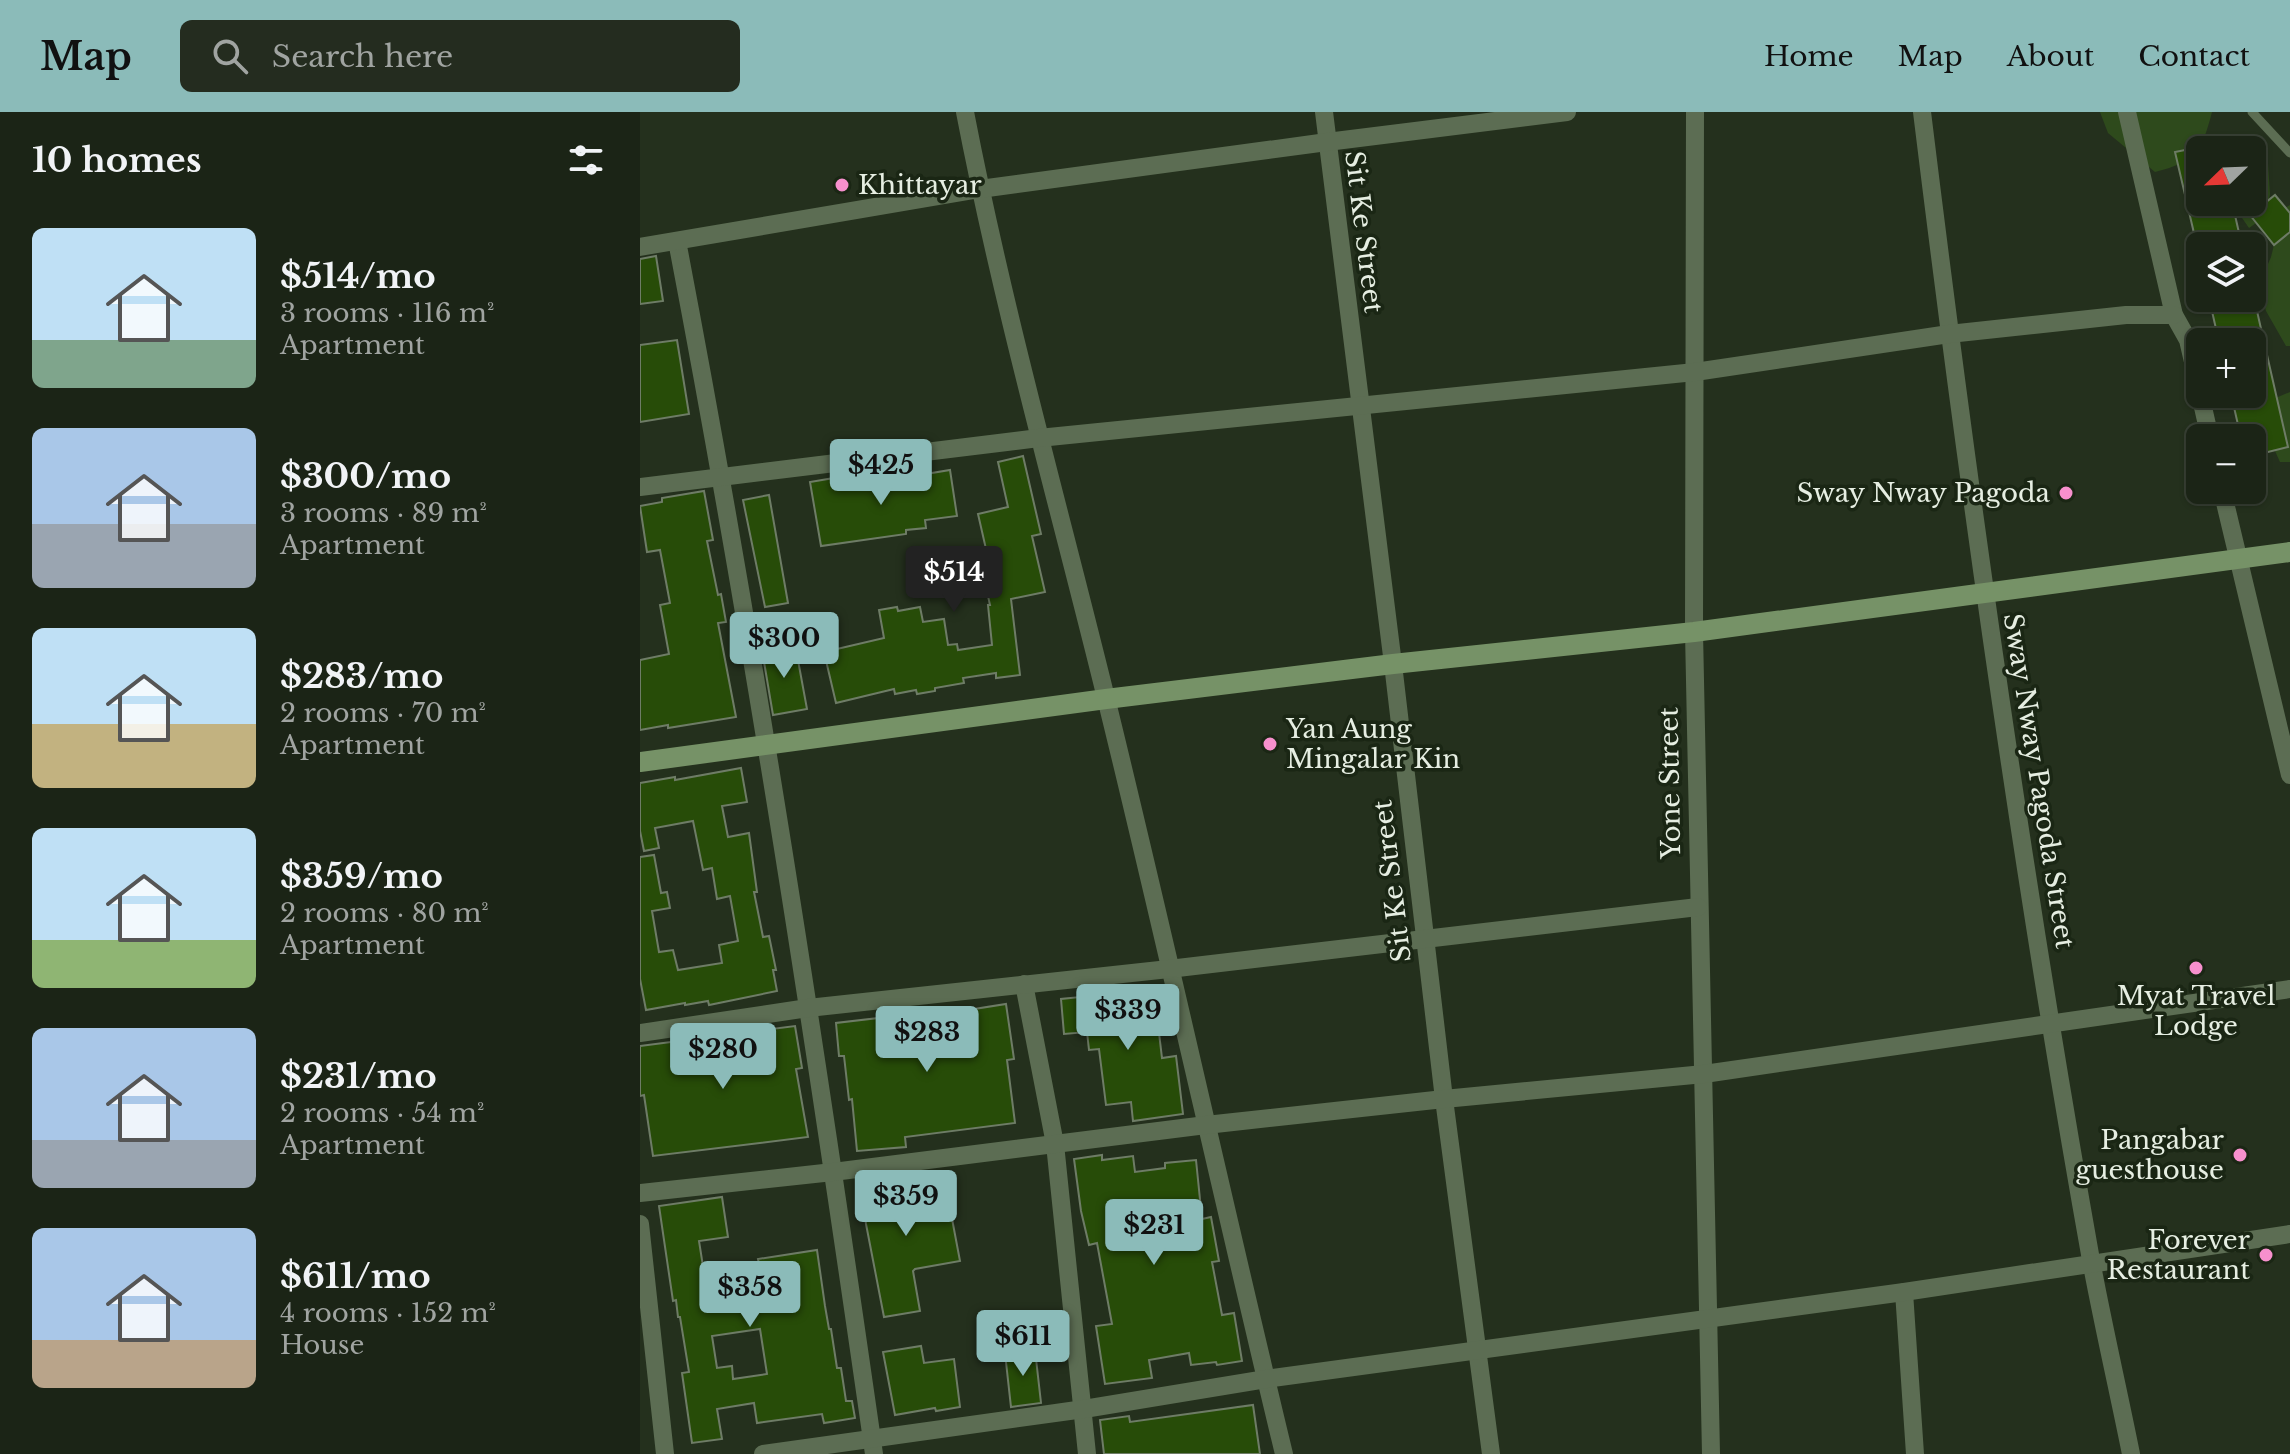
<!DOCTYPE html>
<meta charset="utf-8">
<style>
:root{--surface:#1b2416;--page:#242c1f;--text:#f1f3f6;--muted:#a0a4a1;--line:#394135;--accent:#8bbbb9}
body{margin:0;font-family:"Libre Baskerville",serif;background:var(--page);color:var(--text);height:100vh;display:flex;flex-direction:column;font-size:30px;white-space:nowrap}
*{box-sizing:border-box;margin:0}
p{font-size:26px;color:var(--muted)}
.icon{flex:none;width:44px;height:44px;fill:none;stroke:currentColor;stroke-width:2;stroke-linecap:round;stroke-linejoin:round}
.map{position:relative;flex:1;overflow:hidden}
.details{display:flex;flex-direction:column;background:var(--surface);width:640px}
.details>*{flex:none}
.needle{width:52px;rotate:247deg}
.tools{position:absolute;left:1546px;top:24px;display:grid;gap:16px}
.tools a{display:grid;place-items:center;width:80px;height:80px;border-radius:12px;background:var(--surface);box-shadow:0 2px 6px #0004,0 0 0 2px var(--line);font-size:40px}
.price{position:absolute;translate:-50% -68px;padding:0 18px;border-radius:8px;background:var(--accent);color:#111;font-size:26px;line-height:52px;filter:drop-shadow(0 2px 4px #0008)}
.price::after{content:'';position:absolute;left:50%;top:48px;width:24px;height:18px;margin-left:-12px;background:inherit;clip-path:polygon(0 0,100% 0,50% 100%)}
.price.current{background:#222;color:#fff}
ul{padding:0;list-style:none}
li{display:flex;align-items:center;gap:24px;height:200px;padding:0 32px}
li span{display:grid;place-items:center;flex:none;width:224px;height:160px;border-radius:12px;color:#555}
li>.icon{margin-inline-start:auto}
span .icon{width:96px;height:96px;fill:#fffc;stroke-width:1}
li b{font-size:34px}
h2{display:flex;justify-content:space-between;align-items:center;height:96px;padding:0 32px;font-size:34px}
header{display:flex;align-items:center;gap:48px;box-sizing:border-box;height:112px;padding:0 40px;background:var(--accent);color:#111}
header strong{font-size:38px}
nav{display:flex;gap:44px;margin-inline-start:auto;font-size:28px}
.search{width:560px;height:72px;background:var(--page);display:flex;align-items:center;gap:20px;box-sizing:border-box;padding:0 28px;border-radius:12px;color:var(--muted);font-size:30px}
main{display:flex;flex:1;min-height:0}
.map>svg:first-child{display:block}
.green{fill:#2e4a1c}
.building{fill:#274c08;stroke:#6e7c66;stroke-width:2;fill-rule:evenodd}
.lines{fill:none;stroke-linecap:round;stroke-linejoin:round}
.lane{stroke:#5c6d53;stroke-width:9}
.street{stroke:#5c6d53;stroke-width:18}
.secondary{stroke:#769267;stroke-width:20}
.poi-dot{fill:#f790cd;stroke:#1a2614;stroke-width:3}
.labels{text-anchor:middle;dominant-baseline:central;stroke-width:7;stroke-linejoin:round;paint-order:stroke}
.poi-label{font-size:26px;fill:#e6eee2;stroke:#1a2614;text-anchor:end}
.street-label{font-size:26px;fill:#e6eee2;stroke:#1a2614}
</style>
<header>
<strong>Map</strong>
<div class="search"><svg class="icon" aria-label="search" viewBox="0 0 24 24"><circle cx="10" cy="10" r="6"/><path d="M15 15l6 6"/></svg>Search here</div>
<nav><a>Home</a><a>Map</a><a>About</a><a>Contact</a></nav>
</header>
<main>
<section class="details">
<h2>10 homes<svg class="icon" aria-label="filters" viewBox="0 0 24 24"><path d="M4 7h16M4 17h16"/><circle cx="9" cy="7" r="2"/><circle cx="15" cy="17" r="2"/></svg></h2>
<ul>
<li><span style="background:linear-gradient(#bfe0f5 70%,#7fa58c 0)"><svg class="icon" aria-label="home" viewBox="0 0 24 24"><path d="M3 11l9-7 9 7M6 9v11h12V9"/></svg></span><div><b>$514/mo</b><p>3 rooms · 116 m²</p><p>Apartment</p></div></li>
<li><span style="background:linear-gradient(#a9c7e8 60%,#9aa5b1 0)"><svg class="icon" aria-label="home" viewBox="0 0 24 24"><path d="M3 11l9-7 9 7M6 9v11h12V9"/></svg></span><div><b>$300/mo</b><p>3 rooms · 89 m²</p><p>Apartment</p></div></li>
<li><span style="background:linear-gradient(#bfe0f5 60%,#c2b280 0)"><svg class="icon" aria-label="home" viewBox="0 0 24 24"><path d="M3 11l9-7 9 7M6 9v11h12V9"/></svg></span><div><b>$283/mo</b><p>2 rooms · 70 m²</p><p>Apartment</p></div></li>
<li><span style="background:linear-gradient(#bfe0f5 70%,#8fb573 0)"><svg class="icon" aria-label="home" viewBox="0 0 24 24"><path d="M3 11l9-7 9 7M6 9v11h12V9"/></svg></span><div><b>$359/mo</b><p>2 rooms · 80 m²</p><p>Apartment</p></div></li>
<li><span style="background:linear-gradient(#a9c7e8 70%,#9aa5b1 0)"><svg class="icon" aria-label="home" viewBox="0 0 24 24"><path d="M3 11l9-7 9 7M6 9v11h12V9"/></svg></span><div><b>$231/mo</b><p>2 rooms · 54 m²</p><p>Apartment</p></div></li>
<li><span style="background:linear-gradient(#a9c7e8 70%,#b9a48a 0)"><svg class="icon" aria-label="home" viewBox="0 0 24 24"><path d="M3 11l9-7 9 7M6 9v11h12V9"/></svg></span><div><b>$611/mo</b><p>4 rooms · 152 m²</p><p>House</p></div></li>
</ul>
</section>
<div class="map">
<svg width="1650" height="1342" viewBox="0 0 1650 1342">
<rect width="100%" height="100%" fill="#24301d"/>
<!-- green -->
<g class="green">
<path d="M 1460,0 L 1572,0 C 1562,39 1555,50 1515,60 L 1468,21 Z"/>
<path d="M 1612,42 L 1628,51 L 1630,82 L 1626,104 L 1609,116 L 1591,90 L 1612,90 Z"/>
<path d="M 1650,93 L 1650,234 L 1646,234 L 1626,199 L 1619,173 L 1631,145 L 1643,97 Z"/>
<path d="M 1650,280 L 1650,350 L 1640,350 L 1630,328 L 1633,287 Z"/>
</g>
<!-- building -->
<g class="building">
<path d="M 1560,35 L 1560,90 L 1592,90 L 1602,134 L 1557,134 L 1535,40 Z"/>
<path d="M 1635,83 L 1650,101 L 1650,120 L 1634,133 L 1610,103 Z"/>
<path d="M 16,144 L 23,189 L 0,192 L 0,147 Z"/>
<path d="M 1569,186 L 1614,186 L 1648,335 L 1612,344 L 1612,326 L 1601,326 L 1591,282 L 1612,282 L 1612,230 L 1579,230 Z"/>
<path d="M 37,228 L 49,302 L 0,310 L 0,233 Z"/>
<path d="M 383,344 L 401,422 L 392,424 L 405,480 L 371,487 L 380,563 L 356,566 L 356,561 L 323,566 L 324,571 L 295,576 L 295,579 L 277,582 L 276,578 L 255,582 L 254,577 L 196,591 L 184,540 L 244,526 L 239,498 L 257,495 L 258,499 L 280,495 L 283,510 L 304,507 L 308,533 L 317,532 L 318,538 L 352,533 L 348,493 L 350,493 L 338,439 L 346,437 L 338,402 L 368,395 L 358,350 Z"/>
<path d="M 310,358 L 317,404 L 285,408 L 286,416 L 266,418 L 266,422 L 181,434 L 170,370 L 194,366 L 195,374 L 226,372 Z"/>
<path d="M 64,379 L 73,428 L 67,429 L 78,483 L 81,482 L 86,510 L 78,511 L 96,605 L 28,616 L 28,613 L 0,618 L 0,548 L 29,542 L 20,493 L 30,491 L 20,438 L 7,440 L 0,394 L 22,390 L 22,386 Z"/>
<path d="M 129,383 L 148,491 L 125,495 L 103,388 Z"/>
<path d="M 155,532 L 167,597 L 133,603 L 122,538 Z"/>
<path d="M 101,656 L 107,690 L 82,694 L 88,725 L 109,721 L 117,780 L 114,780 L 123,825 L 129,824 L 136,858 L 133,858 L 137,879 L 69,893 L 68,889 L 45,893 L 45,891 L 6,898 L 0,867 L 0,745 L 14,743 L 21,781 L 27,780 L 30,796 L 12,799 L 19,840 L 33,838 L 38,858 L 82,851 L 79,833 L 98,829 L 90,784 L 77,787 L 72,756 L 63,758 L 53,709 L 15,716 L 19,736 L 4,739 L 0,719 L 0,671 L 35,665 L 35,668 Z"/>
<path d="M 514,879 L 522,946 L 536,944 L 543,1002 L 493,1009 L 491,990 L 466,993 L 459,937 L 449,938 L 447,920 L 424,922 L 421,887 L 440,885 L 440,887 Z"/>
<path d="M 366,892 L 374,947 L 367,948 L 375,1011 L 265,1025 L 266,1035 L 217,1039 L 212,987 L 209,988 L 204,944 L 199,944 L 196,911 L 255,904 L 255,899 L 289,895 L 290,904 Z"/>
<path d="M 155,914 L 162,956 L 156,957 L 168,1025 L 13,1044 L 4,983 L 0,984 L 0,934 Z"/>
<path d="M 462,1043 L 462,1048 L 493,1044 L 495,1060 L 525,1056 L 525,1051 L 556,1048 L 562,1107 L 571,1105 L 579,1149 L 572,1150 L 582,1203 L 594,1201 L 602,1249 L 577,1253 L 576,1250 L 551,1253 L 549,1241 L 509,1248 L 512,1266 L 465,1272 L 456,1214 L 472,1212 L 457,1131 L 449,1133 L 441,1099 L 434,1047 Z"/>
<path d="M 265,1063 L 268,1082 L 306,1075 L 320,1149 L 275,1157 L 273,1159 L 280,1199 L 244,1205 L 226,1112 L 220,1069 Z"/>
<path d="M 82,1085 L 88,1125 L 59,1129 L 65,1167 L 96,1162 L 95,1156 L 119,1152 L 118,1147 L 177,1138 L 185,1194 L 189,1217 L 191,1217 L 197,1256 L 201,1256 L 206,1289 L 212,1289 L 215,1306 L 184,1311 L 182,1302 L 117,1311 L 114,1291 L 77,1297 L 82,1327 L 52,1331 L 42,1261 L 49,1260 L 40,1205 L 38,1205 L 36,1188 L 33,1189 L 19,1094 ZM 120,1217 L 127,1262 L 93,1267 L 92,1254 L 77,1256 L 72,1224 Z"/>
<path d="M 281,1234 L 284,1251 L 314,1247 L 320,1295 L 296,1299 L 295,1296 L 255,1303 L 243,1240 Z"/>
<path d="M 395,1238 L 401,1291 L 371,1295 L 365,1241 Z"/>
<path d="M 613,1293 L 620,1342 L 464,1342 L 460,1308 L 489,1304 L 490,1310 Z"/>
</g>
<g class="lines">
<!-- lane -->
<path class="lane" d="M 1612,0 L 1650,41"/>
<!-- street -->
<g class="street">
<path d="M 325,0 C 363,197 418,391 466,586 C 528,838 583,1090 644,1342"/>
<path d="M 684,0 L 753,552 L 804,987 L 851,1342"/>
<path d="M 1055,0 L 1054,520 L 1071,1342"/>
<path d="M 1282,0 C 1329,384 1383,767 1451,1148 C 1463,1213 1478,1277 1491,1342"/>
<path d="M 1487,0 L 1534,203 L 1548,228 L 1560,280"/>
<path d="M 37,129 C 114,531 176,936 234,1342"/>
<path d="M 0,135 L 340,77 L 687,30 L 927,0"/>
<path d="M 1560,282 L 1570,326"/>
<path d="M 0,375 L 399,326 L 1055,260 L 1309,222 L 1486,203 L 1534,203"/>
<path d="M 1582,378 L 1650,663"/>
<path d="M 384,872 L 415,1032 L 447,1342"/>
<path d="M 0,921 L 168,896 L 529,857 L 1058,795"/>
<path d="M 0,1081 L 193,1060 L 566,1013 L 804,987 L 1064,962 L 1650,877"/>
<path d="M 0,1112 L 25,1342"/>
<path d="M 1264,1180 L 1275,1342"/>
<path d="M 123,1342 L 444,1297 L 626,1267 L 1264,1180 L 1650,1122"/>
</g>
<!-- secondary -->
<path class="secondary" d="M 0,650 L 466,587 L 753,552 L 1054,520 L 1650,440"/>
</g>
<!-- markers -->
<g class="poi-dot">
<circle cx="202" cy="73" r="8"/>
<circle cx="1426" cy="381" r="8"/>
<circle cx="630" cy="632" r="8"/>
<circle cx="1556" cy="856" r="8"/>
<circle cx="1600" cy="1043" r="8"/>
<circle cx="1626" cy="1143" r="8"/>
</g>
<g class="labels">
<!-- poi labels -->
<g class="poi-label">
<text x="218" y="73" text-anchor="start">Khittayar</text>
<text x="1410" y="381">Sway Nway Pagoda</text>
<text x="646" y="617" text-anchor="start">Yan Aung<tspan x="646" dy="30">Mingalar Kin</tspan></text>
<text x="1556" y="884" text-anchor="middle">Myat Travel<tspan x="1556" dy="30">Lodge</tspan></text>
<text x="1584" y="1028">Pangabar<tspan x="1584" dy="30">guesthouse</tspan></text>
<text x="1610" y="1128">Forever<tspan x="1610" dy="30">Restaurant</tspan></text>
</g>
<!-- street labels -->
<g class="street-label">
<text transform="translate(724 120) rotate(83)">Sit Ke Street</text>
<text transform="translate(1399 669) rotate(81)">Sway Nway Pagoda Street</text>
<text transform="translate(1030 671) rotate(-91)">Yone Street</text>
<text transform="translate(752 769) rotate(-97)">Sit Ke Street</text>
</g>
</g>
</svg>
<div class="tools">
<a><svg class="needle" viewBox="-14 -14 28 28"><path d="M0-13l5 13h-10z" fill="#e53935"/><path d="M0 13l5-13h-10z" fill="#a0a4a1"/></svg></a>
<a><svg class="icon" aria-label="layers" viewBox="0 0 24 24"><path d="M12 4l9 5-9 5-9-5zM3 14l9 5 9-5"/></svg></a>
<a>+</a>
<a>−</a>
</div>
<b class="price" style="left:241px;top:395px">$425</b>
<b class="price current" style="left:314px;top:502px">$514</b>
<b class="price" style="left:144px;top:568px">$300</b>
<b class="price" style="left:488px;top:940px">$339</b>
<b class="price" style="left:287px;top:962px">$283</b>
<b class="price" style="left:83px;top:979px">$280</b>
<b class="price" style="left:266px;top:1126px">$359</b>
<b class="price" style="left:514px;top:1155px">$231</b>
<b class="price" style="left:110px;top:1217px">$358</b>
<b class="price" style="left:383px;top:1266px">$611</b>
</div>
</main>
